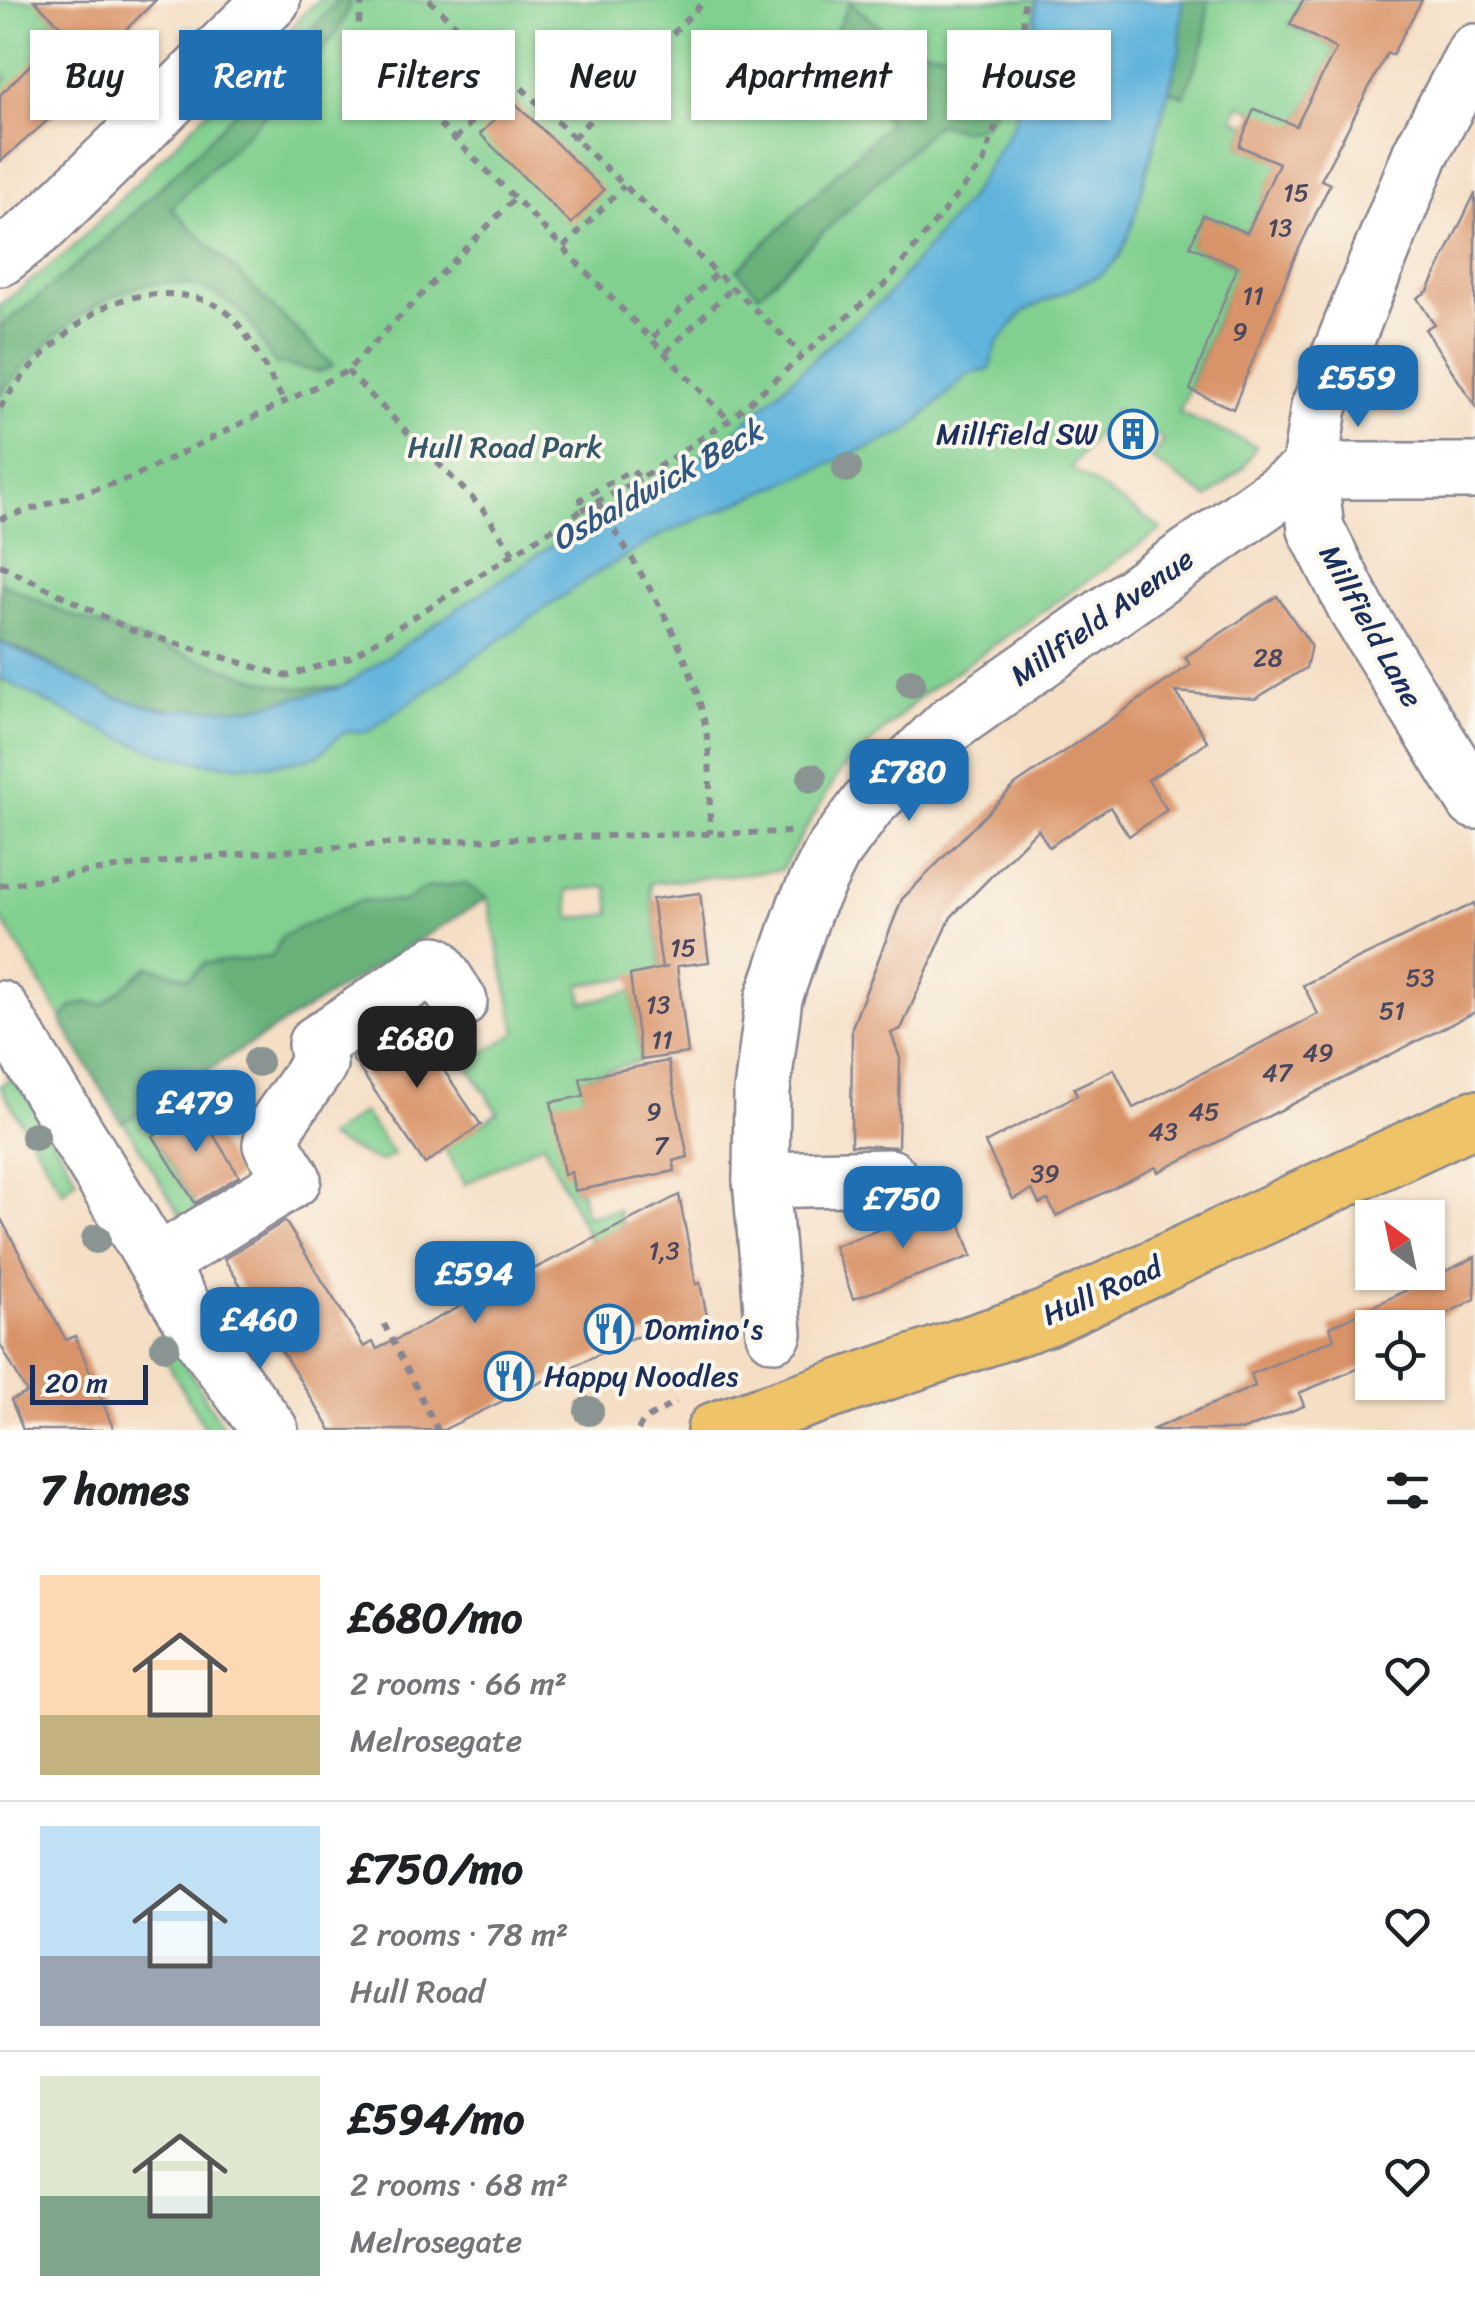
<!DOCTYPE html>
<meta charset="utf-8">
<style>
:root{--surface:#fff;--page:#f2f2f2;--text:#202124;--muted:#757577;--line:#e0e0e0;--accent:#1f6fb2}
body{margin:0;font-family:Sriracha,sans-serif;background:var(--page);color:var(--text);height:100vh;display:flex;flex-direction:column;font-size:38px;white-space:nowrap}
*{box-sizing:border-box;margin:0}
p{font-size:32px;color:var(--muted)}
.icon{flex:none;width:55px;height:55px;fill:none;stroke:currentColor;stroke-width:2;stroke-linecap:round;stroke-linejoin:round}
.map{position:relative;height:1430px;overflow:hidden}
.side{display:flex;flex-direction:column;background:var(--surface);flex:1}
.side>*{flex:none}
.guide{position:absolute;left:30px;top:30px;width:1415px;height:90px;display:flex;gap:20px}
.needle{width:65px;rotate:327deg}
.controls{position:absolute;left:1355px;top:1200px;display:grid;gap:20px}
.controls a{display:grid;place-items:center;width:90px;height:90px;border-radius:0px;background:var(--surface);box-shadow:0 2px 8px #0004;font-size:50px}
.scale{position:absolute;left:30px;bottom:25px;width:118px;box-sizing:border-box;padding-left:10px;border:5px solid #1b2f5e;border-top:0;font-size:28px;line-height:35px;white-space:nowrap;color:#1b2f5e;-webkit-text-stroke:8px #fbf7ec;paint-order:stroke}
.price{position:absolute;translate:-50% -85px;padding:0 22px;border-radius:20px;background:var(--accent);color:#fff;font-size:32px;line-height:65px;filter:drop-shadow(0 2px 5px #0008)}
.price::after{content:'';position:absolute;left:50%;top:60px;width:30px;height:22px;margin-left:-15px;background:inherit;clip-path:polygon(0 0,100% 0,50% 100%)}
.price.on{background:#222;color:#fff}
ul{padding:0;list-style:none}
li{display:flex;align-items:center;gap:30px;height:250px;padding:0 40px}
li+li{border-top:2px solid var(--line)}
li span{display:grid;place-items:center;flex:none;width:280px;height:200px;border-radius:0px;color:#555}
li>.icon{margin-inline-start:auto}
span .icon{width:120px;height:120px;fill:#fffc;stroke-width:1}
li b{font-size:42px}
h2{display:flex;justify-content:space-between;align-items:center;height:120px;padding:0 40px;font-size:42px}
.chip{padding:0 35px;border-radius:0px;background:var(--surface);box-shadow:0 2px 8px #0004;font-size:35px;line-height:90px}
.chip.on{background:var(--accent);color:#fff}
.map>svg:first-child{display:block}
.green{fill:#81d08f;stroke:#4e8076;stroke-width:2.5;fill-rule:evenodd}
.forest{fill:#68b27a;stroke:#42706c;stroke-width:2.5}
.water{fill:#60b4dc;stroke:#3e729d;stroke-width:2.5}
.building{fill:#d99368}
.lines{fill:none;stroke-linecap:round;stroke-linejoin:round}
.minor-casing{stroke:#888691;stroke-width:60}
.major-casing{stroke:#888691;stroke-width:60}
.path{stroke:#888691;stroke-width:6;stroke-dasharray:8 8;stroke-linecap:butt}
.minor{stroke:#fff;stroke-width:55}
.major{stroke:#efc469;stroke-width:55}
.tree{fill:#8a9492}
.labels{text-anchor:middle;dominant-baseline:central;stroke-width:8;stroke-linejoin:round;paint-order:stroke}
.number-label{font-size:25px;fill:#4a4860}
.poi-label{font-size:30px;fill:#1b2f5e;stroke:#fbf7ec;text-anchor:start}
.park-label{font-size:30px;fill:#34576a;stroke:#fbf7ec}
.street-label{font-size:30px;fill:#1b2f5e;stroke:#fbf7ec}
.water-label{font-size:32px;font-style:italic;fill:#305784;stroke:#fbf7ec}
</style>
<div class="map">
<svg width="1475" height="1430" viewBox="0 0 1475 1430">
<rect width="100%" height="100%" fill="#fbf7ec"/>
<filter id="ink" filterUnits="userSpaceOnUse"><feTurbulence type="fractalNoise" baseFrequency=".01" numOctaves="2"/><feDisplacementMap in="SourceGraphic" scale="20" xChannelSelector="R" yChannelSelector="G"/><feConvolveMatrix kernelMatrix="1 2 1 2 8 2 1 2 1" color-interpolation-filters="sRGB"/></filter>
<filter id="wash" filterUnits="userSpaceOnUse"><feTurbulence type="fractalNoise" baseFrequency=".0048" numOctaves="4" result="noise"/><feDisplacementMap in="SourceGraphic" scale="40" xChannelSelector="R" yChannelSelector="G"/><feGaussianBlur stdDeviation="2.25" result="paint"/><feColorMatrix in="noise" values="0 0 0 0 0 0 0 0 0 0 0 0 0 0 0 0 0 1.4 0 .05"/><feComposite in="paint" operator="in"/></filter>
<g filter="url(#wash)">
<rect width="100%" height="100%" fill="#f4dec4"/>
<!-- green -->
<g class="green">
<path d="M 0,0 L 48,0 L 42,7 L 57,22 L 69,11 L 96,0 L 38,57 L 0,104 L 0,85 L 7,78 L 0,70 Z"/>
<path d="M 318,0 L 1090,0 L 1023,311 L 1102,274 L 1131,229 L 1169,90 L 1184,96 L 1205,40 L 1208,0 L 1363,0 L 1299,6 L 1290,25 L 1336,49 L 1294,130 L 1240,104 L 1234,119 L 1248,125 L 1239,146 L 1280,162 L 1247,233 L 1204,215 L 1190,246 L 1237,268 L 1179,413 L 1256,446 L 1244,467 L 1208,498 L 1152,460 L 1164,440 L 1115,409 L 1071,468 L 1162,529 L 923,694 L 840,772 L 781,870 L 650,883 L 662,972 L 580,985 L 583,1003 L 632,991 L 641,1060 L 581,1079 L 584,1096 L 640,1160 L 571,1174 L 574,1191 L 581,1190 L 586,1216 L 618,1210 L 625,1240 L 594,1249 L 543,1143 L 465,1184 L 445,1149 L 498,1112 L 466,1064 L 517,1032 L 487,898 L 206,1071 L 232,1110 L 196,1107 L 176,1120 L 170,1110 L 146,1125 L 201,1214 L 185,1223 L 0,916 L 0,305 L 69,251 ZM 608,887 L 611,914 L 571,919 L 567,890 Z"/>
<path d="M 15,1075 L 77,1179 L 63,1192 L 0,1086 Z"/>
<path d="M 363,1112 L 394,1155 L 380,1162 L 327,1138 Z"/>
<path d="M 168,1336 L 225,1430 L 206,1430 L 154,1339 Z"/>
</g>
<!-- forest -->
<g class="forest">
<path d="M 338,0 L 350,0 C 346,49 209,167 171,208 L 333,366 L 320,372 L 275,363 C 261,345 256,323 235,307 C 149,239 52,329 0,395 L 0,327 C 125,232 233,117 338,0 Z"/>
<path d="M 1182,0 L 1208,0 L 1205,40 L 1184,96 L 1169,90 L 1180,49 Z"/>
<path d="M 850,2 C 910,54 921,57 1001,48 L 994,112 L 984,125 L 962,130 L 937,124 L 759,294 L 737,270 L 889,123 L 827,49 Z"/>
<path d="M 0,582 L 67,614 L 262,681 L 296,688 L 342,687 C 268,709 186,723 112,696 C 73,682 40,654 0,642 Z"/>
<path d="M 465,883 L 487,898 L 122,1123 L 61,1021 L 71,1007 L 87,1002 L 103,1005 L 149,966 L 189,978 L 205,963 L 272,957 L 282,936 L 361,900 L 405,902 L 426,888 Z"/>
</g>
<!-- water -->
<path class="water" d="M 1036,0 L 1182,0 L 1180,49 L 1131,229 L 1119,257 L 1102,274 L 1024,311 L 997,344 L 989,370 L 969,374 L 906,432 L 663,534 L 586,580 L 369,731 C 362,733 353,730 347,732 C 332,737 327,754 310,758 C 184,786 106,731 0,678 L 0,642 L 113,697 L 163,710 L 252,708 L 342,687 L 583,524 L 722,444 L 844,331 L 884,299 L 968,199 L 1012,127 L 1034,54 Z"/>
<g id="blocks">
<!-- building -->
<g class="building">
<path d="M 34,0 L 156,0 L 56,99 L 63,107 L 0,162 L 0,95 L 65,30 Z"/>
<path d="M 1303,0 L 1422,0 L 1392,55 L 1387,53 L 1321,180 L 1330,184 L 1294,259 L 1233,409 L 1190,390 L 1237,266 L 1190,246 L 1203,215 L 1247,233 L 1279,163 L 1239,146 L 1254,109 L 1296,126 L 1336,49 L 1290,24 Z"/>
<path d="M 513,101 L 604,190 L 571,224 L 480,134 Z"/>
<path d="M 1475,193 L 1475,406 L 1425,329 L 1434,324 L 1417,298 L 1428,291 Z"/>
<path d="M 1277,596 L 1311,645 L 1306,668 L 1255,699 L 1176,692 L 1208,742 L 1148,780 L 1167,810 L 1129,836 L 1110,807 L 1049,847 L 1038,829 L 951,917 L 901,1029 L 891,1033 L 900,1058 L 898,1147 L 851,1145 L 852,1027 L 902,899 L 1015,785 L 1190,665 L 1185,657 Z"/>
<path d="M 700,893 L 709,962 L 677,966 L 688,1053 L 641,1060 L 630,975 L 668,967 L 662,968 L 652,899 Z"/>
<path d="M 1475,903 L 1475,1012 L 1158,1172 L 1156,1167 L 1056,1216 L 1048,1200 L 1039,1204 L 1032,1190 L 1013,1199 L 985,1143 L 1077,1095 L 1074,1088 L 1114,1069 L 1133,1108 L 1318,1014 L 1303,985 Z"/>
<path d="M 409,1019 L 481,1125 L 425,1164 L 352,1058 Z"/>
<path d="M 668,1061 L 688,1157 L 673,1161 L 675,1171 L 574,1191 L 571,1172 L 564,1175 L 551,1102 L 584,1096 L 580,1078 Z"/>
<path d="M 196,1107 L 239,1176 L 195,1203 L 153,1136 Z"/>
<path d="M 679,1195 L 696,1284 L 700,1283 L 708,1321 L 696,1323 L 698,1335 L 667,1340 L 665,1330 L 632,1338 L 443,1430 L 331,1430 L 224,1259 L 285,1221 L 364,1347 L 373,1342 L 377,1349 Z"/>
<path d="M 953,1203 L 972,1256 L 853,1299 L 834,1246 Z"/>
<path d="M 0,1217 L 66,1340 L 75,1336 L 114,1430 L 23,1430 L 11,1400 L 27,1393 L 0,1344 Z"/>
<path d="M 1475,1257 L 1475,1299 L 1418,1328 L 1372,1328 L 1372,1363 L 1299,1393 L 1304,1406 L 1244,1430 L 1151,1430 L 1255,1386 L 1251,1374 L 1334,1339 L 1330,1327 Z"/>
</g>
</g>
</g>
<g filter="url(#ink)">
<use href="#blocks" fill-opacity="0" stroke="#888691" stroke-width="2.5"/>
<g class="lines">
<!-- minor casing -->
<g class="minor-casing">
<g id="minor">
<path d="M 1475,52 L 1421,153 L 1319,407 L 1309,471 L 1316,529 L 1358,612 L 1475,801"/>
<path d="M 0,258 L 43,224 L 272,0"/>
<path d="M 0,1009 L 205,1342 L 270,1430"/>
<path d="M 761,1180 L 889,1177"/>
<path d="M 158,1263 L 293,1179 L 271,1144 L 279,1121 L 319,1064 L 316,1044 L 435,964 L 459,1001"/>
<path d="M 774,1333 L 761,1180 L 762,1091 L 774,998 L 805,907 L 832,853 L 868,804 L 951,724 L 1309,471 L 1475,471"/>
</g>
</g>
<!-- major casing -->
<g class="major-casing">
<path id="major" d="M 715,1430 L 1046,1318 L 1475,1118"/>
</g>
<!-- path -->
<g class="path">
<path d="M 362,0 L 356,43 L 515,198 L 729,420"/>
<path d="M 429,0 L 801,353"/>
<path d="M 573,138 L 705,0"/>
<path d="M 455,139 L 514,80"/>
<path d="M 564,247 L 624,186"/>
<path d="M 653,337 L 716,274"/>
<path d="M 666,352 L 732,288"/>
<path d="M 347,371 L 482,508 L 513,553"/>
<path d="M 0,408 C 19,374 71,325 105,307 C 138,289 203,288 231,316 C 252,338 268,375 284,401"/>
<path d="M 598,503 C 640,573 689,643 705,725 C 712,760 709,799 710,834"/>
<path d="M 582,510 L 640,479"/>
<path d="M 0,519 L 131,478 L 347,371 L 515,198"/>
<path d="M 0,565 L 131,630 L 286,676 L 351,657 L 582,510 L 581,499 L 632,470 L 640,479 L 729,420 L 886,283 L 983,163 L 1023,48 L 1024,0"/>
<path d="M 0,886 C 259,839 528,838 791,832"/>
<path d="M 384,1324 L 438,1430"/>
<path d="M 638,1430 L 644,1420 L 676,1402"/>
</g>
<!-- minor -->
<use href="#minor" class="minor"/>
<!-- major -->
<use href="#major" class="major"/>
</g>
<!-- trees -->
<g class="tree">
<circle cx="847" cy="468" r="15"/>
<circle cx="911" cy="683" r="15"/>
<circle cx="812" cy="778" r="15"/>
<circle cx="258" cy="1062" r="15"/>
<circle cx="35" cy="1136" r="15"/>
<circle cx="96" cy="1239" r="15"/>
<circle cx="165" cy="1346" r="15"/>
<circle cx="589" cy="1411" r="15"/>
</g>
</g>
<!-- icons -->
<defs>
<g id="building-ring" transform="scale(2.5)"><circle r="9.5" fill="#fbf7ec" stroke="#1f6fb2" stroke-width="1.5"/><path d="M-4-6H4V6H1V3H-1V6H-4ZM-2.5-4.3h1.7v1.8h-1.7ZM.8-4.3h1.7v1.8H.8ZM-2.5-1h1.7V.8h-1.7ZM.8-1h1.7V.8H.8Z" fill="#1f6fb2"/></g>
<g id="restaurant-ring" transform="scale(2.5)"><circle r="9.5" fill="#fbf7ec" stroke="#1f6fb2" stroke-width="1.5"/><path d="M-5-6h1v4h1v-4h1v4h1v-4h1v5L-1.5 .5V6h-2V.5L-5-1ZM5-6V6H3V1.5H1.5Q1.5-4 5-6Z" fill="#1f6fb2"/></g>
</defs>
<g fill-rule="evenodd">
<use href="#building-ring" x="1133" y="434"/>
<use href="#restaurant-ring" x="609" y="1329"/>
<use href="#restaurant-ring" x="509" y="1376"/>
</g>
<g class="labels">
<!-- number labels -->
<g class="number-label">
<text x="1296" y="192">15</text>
<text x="1280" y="227">13</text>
<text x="1253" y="295">11</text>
<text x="1240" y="331">9</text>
<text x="1268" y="657">28</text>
<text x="683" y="947">15</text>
<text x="1420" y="977">53</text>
<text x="658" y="1004">13</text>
<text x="1392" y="1010">51</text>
<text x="662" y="1039">11</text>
<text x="1318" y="1052">49</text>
<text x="1277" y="1072">47</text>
<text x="654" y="1111">9</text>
<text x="1204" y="1111">45</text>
<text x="1163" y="1131">43</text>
<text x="661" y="1145">7</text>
<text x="1045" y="1173">39</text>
<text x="664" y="1250">1,3</text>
</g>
<!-- poi labels -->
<g class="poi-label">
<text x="1098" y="434" text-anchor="end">Millfield SW</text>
<text x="644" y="1329">Domino's</text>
<text x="544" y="1376">Happy Noodles</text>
</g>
<!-- park labels -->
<g class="park-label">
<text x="505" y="447">Hull Road Park</text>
</g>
<!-- street labels -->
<g class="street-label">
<text transform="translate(1102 617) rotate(-35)">Millfield Avenue</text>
<text transform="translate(1371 626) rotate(61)">Millfield Lane</text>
<text transform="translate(1102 1291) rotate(-24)">Hull Road</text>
</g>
<!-- water labels -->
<g class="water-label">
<text transform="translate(657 485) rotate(-29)">Osbaldwick Beck</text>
</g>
</g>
</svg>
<div class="controls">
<a><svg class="needle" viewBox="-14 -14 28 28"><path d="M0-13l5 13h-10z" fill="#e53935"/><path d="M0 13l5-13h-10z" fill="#757577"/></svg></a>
<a><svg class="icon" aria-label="locate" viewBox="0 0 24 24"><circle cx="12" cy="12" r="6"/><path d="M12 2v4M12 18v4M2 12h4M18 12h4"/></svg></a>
</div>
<div class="scale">20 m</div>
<b class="price" style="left:1358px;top:430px">£559</b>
<b class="price" style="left:909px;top:824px">£780</b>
<b class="price on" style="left:417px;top:1091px">£680</b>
<b class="price" style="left:196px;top:1155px">£479</b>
<b class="price" style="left:903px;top:1251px">£750</b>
<b class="price" style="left:475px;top:1326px">£594</b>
<b class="price" style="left:260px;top:1372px">£460</b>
<div class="guide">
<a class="chip">Buy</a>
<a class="chip on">Rent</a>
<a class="chip">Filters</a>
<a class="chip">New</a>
<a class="chip">Apartment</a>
<a class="chip">House</a>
</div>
</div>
<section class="side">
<h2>7 homes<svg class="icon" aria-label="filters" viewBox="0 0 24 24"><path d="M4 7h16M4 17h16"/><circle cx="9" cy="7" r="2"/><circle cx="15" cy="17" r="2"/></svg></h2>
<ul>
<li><span style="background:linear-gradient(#ffd9b3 70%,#c2b280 0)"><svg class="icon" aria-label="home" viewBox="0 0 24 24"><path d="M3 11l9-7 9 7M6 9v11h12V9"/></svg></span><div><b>£680/mo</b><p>2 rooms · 66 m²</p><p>Melrosegate</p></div><svg class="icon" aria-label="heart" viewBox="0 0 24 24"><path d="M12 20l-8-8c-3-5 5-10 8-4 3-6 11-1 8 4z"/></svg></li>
<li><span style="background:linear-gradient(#bfe0f5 65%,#9aa5b1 0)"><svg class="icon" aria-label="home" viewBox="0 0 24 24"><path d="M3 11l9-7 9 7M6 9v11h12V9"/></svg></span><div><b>£750/mo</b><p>2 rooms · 78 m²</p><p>Hull Road</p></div><svg class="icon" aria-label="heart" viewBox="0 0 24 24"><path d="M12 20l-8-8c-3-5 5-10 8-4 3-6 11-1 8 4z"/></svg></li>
<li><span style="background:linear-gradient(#dfe7d0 60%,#7fa58c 0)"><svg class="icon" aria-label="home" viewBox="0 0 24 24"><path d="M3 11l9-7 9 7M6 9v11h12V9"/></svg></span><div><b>£594/mo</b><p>2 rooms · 68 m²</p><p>Melrosegate</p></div><svg class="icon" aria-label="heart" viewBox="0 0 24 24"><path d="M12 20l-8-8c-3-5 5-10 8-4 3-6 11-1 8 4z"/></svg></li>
</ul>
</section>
